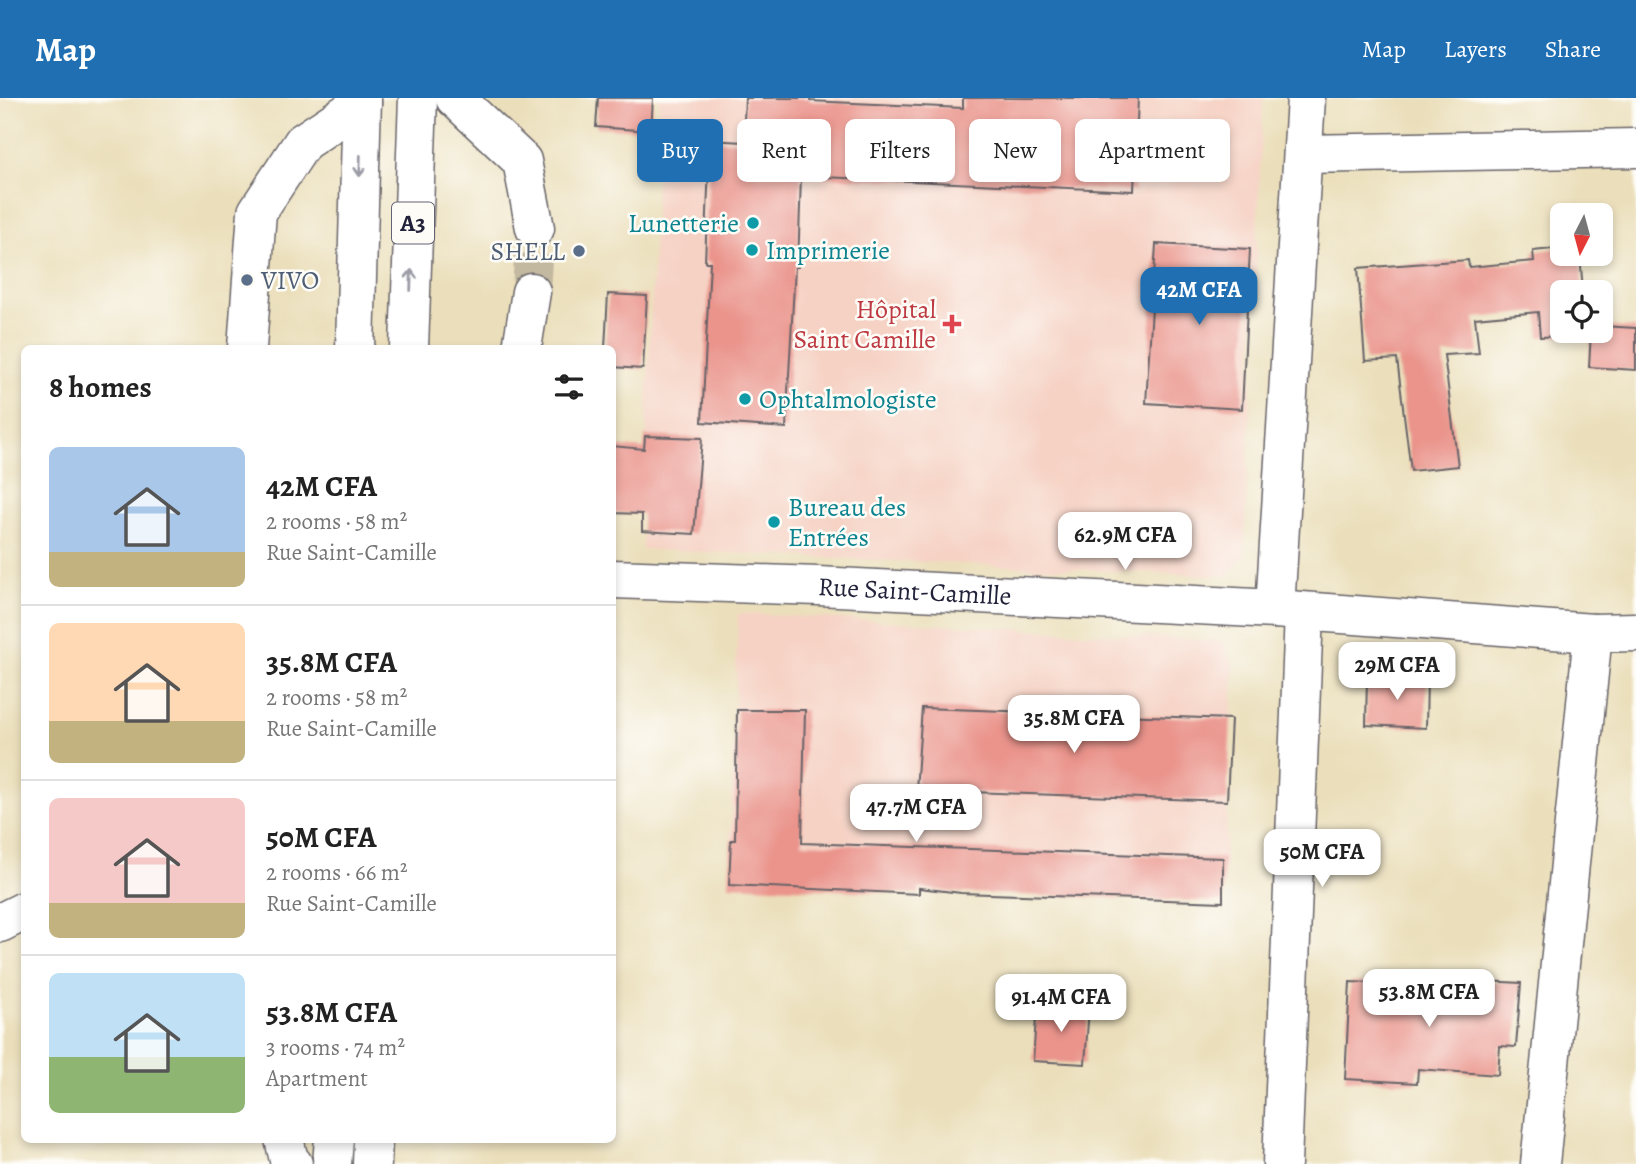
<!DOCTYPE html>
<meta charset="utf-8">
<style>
:root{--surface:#fff;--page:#f2f2f2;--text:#222;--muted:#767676;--line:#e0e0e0;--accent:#1f6fb2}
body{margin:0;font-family:Alegreya,serif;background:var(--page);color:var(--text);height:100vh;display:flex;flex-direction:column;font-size:26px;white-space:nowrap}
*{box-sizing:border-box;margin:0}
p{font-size:23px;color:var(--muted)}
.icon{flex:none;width:38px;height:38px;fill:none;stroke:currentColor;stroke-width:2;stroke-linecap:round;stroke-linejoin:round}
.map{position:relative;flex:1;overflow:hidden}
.side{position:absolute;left:21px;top:247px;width:595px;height:798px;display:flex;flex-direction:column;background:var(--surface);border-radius:10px;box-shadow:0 4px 10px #0003}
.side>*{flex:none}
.banner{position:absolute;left:637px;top:21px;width:665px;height:63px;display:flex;gap:14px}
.needle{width:46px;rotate:186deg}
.fabs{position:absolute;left:1550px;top:105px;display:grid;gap:14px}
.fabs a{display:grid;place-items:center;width:63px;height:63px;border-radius:10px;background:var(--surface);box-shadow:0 4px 10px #0003;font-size:35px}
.price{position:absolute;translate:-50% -60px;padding:0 16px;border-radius:14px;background:#fff;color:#222;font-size:23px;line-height:46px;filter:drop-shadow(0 2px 4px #0008)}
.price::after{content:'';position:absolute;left:50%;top:42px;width:21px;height:16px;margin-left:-10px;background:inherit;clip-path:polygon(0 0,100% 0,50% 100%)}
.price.selected{background:var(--accent);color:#fff}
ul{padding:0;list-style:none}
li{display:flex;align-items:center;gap:21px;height:175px;padding:0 28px}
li+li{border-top:2px solid var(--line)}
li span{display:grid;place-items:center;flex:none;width:196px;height:140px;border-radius:10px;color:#555}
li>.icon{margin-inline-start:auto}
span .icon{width:84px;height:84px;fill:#fffc;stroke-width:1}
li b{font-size:30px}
h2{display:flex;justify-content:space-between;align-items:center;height:84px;padding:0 28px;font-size:30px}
.chip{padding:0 24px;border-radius:10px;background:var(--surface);box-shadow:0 4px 10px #0003;font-size:24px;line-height:63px}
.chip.selected{background:var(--accent);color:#fff}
header{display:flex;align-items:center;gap:42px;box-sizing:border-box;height:98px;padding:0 35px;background:var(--accent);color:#fff}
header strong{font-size:33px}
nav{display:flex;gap:38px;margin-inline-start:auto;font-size:24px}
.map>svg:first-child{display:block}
.built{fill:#f6d2c4}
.building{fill:#ea948c}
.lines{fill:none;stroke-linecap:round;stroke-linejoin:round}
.minor-tunnel{stroke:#c3b9a1;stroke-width:38;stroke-dasharray:38 19;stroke-linecap:butt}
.minor-casing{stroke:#686468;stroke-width:41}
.highway-casing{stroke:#686468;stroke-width:41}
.minor{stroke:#fff;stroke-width:38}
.highway{stroke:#fff;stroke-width:38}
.oneway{stroke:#9c9ca7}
.culture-dot{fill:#0f9aa8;stroke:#fdfcf7;stroke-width:2.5}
.service-dot{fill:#5c6f8a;stroke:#fdfcf7;stroke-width:2.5}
.health-dot{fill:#e0444e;stroke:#fdfcf7;stroke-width:2.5}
.labels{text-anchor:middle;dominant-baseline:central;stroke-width:5;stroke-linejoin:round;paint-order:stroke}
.shield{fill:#fdfcf7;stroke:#646373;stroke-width:2}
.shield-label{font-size:24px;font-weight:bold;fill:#22223b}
.culture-label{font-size:26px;fill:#0d838f;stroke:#fdfcf7;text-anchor:start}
.service-label{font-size:26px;fill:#4e5e75;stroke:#fdfcf7;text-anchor:end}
.health-label{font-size:26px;fill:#be3a42;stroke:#fdfcf7;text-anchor:end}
.street-label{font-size:26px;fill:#22223b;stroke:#fdfcf7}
</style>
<header>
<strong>Map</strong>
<nav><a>Map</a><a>Layers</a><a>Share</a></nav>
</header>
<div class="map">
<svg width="1636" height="1066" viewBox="0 0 1636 1066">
<rect width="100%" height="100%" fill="#fdfcf7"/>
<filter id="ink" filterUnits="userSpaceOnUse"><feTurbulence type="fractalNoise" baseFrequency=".0143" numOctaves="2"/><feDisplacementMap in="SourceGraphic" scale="14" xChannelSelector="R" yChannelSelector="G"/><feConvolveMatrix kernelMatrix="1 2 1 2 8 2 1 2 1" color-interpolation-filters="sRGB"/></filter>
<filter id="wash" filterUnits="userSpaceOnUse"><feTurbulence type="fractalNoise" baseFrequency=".00686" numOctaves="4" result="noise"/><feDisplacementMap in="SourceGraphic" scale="28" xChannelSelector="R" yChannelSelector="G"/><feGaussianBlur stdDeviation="1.57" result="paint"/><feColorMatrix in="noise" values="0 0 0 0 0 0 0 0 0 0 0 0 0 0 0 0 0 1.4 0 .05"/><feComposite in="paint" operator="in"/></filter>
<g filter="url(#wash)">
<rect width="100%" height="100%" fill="#ebdfbb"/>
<!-- built -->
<g class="built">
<path d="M 659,0 L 1263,0 L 1244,458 L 1226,478 L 642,451 Z"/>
<path d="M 738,515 L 1222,543 L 1234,568 L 1223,804 L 729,787 Z"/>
</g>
<g id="blocks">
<!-- building -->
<g class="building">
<path d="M 598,0 L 653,0 L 651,33 L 596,29 Z"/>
<path d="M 745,0 L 810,0 L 810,3 L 963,10 L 963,0 L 1138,0 L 1134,93 L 801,78 L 798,169 L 795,169 L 786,330 L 702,324 L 710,164 L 705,164 L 710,42 L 743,44 Z"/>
<path d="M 1156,146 L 1250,151 L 1242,311 L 1146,305 Z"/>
<path d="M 1563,150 L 1563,156 L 1580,156 L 1583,194 L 1563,194 L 1563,238 L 1540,239 L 1538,214 L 1475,220 L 1479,255 L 1444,257 L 1458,368 L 1411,373 L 1397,261 L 1365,263 L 1358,170 L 1468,162 L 1469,169 L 1534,163 L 1533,153 Z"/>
<path d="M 608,196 L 647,198 L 643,271 L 612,269 L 612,250 L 605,250 Z"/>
<path d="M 1601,228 L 1636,230 L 1636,272 L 1589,269 L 1591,233 L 1601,233 Z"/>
<path d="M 645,338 L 702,340 L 694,436 L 642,433 L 642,416 L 612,415 L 612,348 L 644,351 Z"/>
<path d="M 1367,579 L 1427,580 L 1426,630 L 1366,627 Z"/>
<path d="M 922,610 L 1231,621 L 1227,703 L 916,692 Z"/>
<path d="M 737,612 L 805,612 L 802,745 L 1223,760 L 1223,804 L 961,795 L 919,790 L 919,796 L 729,787 L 731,742 L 735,742 Z"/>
<path d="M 1467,882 L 1521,885 L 1516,949 L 1500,948 L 1498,977 L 1418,971 L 1417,985 L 1345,981 L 1350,884 L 1467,889 Z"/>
<path d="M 1037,906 L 1089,909 L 1085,966 L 1033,963 Z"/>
</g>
</g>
</g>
<g filter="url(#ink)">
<use href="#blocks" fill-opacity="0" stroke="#686468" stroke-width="2"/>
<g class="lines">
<!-- minor-tunnel -->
<path class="minor-tunnel" d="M 531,194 L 535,130"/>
<!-- minor casing -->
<g class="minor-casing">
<g id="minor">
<path d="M 455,0 L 522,63 L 535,130"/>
<path d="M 1303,56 L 1636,50"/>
<path d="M 247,250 L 257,114 L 303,44 L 362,5"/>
<path d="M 522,250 L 531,194"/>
<path id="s1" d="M 612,481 L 818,488 L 1275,511 L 1593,535 L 1636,534"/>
<path d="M 1275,511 L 1306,0"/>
<path d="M 0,825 L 24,813"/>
<path d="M 284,1041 L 289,1062 L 293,1066"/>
<path d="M 1282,1066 L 1304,515"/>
<path d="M 1540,1066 L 1593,535"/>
</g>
</g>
<!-- highway casing -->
<g class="highway-casing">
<g id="highway">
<path d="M 355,250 L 362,0"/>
<path d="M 409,250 L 418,0"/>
<path d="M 332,1066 L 334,1041"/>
<path d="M 372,1066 L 373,1041"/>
</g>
</g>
<!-- minor -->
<use href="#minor" class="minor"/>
<!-- highway -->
<use href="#highway" class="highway"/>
</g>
<!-- one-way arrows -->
<defs><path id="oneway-shaft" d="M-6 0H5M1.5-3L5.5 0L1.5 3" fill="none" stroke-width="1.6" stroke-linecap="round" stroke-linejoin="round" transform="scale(1.75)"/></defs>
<g class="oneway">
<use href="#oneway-shaft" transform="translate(360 68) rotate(92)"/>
<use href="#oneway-shaft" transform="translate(411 182) rotate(-88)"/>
</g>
</g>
<!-- markers -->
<g class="culture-dot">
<circle cx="753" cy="125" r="7"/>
<circle cx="752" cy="152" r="7"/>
<circle cx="745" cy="301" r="7"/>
<circle cx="774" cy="424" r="7"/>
</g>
<g class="service-dot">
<circle cx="579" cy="153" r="7"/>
<circle cx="247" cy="182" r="7"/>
</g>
<path class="health-dot" d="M948.5 215.5h7v7h7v7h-7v7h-7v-7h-7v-7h7z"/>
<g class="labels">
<!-- shield labels -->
<rect class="shield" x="392" y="104.5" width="42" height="41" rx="5"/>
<g class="shield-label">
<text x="413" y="125">A3</text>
</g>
<!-- culture labels -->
<g class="culture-label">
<text x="739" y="125" text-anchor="end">Lunetterie</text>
<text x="766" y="152">Imprimerie</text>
<text x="759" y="301">Ophtalmologiste</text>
<text x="788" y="409">Bureau des<tspan x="788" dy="30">Entrées</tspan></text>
</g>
<!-- service labels -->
<g class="service-label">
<text x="565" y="153">SHELL</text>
<text x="261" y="182" text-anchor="start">VIVO</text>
</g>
<!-- health labels -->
<g class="health-label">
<text x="936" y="211">Hôpital<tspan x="936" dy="30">Saint Camille</tspan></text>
</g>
<!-- street labels -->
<g class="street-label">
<text stroke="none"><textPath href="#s1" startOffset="303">Rue Saint-Camille</textPath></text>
</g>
</g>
</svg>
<div class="fabs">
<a><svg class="needle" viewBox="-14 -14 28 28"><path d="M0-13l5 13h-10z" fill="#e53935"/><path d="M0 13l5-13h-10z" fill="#767676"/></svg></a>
<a><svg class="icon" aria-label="locate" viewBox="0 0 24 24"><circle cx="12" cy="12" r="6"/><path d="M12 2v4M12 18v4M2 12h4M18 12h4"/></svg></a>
</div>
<b class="price selected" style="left:1199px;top:229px">42M CFA</b>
<b class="price" style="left:1125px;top:474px">62.9M CFA</b>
<b class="price" style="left:1397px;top:604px">29M CFA</b>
<b class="price" style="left:1074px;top:657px">35.8M CFA</b>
<b class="price" style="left:916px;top:746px">47.7M CFA</b>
<b class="price" style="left:1322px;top:791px">50M CFA</b>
<b class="price" style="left:1429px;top:931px">53.8M CFA</b>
<b class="price" style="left:1061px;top:936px">91.4M CFA</b>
<div class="banner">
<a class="chip selected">Buy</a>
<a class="chip">Rent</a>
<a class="chip">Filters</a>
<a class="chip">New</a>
<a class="chip">Apartment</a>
</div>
<section class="side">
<h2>8 homes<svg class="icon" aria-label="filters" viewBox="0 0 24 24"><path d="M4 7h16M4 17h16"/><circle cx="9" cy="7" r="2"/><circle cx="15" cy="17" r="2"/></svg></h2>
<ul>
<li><span style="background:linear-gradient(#a9c7e8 75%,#c2b280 0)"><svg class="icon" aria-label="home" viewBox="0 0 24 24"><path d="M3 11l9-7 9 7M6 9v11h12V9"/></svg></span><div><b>42M CFA</b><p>2 rooms · 58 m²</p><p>Rue Saint-Camille</p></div></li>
<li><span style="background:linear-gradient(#ffd9b3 70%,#c2b280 0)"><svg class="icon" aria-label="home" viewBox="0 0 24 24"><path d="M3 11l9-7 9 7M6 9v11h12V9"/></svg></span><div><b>35.8M CFA</b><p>2 rooms · 58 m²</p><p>Rue Saint-Camille</p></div></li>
<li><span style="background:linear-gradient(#f6c9c9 75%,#c2b280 0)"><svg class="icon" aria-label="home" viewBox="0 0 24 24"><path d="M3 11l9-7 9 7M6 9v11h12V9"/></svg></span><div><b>50M CFA</b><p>2 rooms · 66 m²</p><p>Rue Saint-Camille</p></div></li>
<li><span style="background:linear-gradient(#bfe0f5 60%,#8fb573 0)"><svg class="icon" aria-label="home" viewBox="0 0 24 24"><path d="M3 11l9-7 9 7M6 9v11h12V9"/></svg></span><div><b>53.8M CFA</b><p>3 rooms · 74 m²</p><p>Apartment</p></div></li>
</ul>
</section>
</div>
